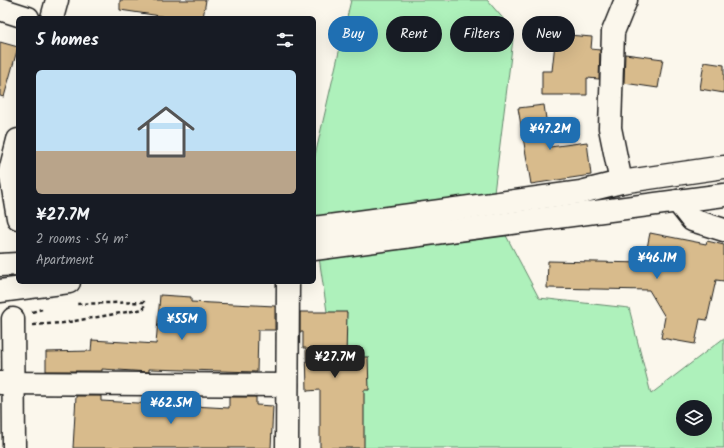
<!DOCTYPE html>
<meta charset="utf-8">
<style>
:root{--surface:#171b24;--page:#20242c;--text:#f1f3f6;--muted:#9ea1a6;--accent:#1f6fb2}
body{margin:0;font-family:Kalam,sans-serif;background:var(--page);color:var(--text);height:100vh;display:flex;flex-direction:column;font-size:15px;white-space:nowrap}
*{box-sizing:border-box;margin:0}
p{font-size:13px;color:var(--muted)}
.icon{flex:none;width:22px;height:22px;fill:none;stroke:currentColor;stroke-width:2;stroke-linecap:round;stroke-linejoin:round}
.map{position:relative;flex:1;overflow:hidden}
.drawer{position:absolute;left:16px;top:16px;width:300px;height:268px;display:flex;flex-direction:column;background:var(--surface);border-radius:6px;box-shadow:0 4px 16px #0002}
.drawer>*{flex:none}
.guide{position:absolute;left:328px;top:16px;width:336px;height:36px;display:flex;gap:8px}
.tools{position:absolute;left:676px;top:400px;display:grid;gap:8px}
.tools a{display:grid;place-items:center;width:36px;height:36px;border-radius:50%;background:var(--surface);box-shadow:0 4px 16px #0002;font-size:20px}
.price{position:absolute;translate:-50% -34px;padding:0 9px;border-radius:8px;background:var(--accent);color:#fff;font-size:13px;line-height:26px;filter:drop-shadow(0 1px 2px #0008)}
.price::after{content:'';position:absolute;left:50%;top:24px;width:12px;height:9px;margin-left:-6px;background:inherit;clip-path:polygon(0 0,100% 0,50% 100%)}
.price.selected{background:#222;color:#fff}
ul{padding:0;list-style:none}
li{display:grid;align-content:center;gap:8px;height:212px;padding:0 20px}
li span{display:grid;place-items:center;height:124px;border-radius:6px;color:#555}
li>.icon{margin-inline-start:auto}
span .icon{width:72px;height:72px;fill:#fffc;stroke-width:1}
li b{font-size:17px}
h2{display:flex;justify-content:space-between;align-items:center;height:48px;padding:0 20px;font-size:17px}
.chip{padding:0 14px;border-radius:18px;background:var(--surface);box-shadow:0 4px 16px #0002;font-size:14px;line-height:36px}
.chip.selected{background:var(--accent);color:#fff}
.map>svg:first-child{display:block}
.green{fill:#aef1bb;stroke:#65866c;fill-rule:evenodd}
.building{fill:#d8bb8c;stroke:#1c1c1c}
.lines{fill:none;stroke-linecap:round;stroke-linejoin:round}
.minor-casing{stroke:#1c1c1c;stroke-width:25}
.path{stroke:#1c1c1c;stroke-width:2.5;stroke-dasharray:4 3;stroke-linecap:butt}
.minor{stroke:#fbf7ec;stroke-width:22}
</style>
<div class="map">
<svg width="724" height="448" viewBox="0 0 724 448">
<rect width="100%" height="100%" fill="#fbf7ec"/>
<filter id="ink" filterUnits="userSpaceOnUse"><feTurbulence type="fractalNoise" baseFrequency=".025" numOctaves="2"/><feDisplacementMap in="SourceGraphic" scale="8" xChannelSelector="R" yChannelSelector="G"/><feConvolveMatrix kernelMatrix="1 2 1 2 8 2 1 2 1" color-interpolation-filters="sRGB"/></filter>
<g filter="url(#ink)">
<!-- green -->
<path class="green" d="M 351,0 L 487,0 L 514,31 L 492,209 L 539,298 L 629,308 L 651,394 L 724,338 L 724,448 L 347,448 L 314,223 L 314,160 ZM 683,407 L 705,407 L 705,429 L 683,429 Z"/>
<!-- building -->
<g class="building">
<path d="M 120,0 L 206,0 L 203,18 L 174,18 L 120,10 Z"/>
<path d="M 556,34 L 592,37 L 591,49 L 600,50 L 599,79 L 587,78 L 587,95 L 542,95 L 542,71 L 552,71 Z"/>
<path d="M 0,42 L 18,47 L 4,97 L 0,96 Z"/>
<path d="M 625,54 L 663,59 L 658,88 L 624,83 Z"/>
<path d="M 704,62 L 724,65 L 724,93 L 700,89 Z"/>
<path d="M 544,105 L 550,147 L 587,142 L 591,175 L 531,184 L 518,108 Z"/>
<path d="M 650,233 L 706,244 L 707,241 L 724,245 L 724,281 L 716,280 L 707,320 L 700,319 L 695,344 L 661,338 L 665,317 L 649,290 L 547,288 L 548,261 L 644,263 Z"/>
<path d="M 160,295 L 191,297 L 191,302 L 275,306 L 275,330 L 258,330 L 257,372 L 149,369 L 149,372 L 102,369 L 102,371 L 46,371 L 46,352 L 91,351 L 92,340 L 156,344 Z"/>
<path d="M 300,312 L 347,312 L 346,357 L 368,357 L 369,390 L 364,390 L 364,448 L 320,448 L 320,390 L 307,391 L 306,348 L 303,348 L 303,332 L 300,332 Z"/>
<path d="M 76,396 L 101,396 L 101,401 L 229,408 L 229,397 L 256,397 L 256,405 L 273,406 L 271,448 L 73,448 Z"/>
</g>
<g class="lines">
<!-- minor casing -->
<g class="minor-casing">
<g id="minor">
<path d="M 0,9 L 28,18"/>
<path d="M 52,18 L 57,0"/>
<path d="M 18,140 L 10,171 L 18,218"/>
<path d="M 621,182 L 610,128 L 613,32 L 626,0"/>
<path d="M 677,201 L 692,220 L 724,230"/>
<path d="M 314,228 L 581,192 L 621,182 L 724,167"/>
<path d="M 314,249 L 724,195"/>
<path d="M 0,265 L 18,264"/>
<path d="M 0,291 L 69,282"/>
<path d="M 13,319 L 14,448"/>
<path d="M 0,383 L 287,385"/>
<path d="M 287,448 L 288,282"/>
</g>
</g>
<!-- path -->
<g class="path">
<path d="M 32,312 L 42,309"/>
<path d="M 33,325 L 63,323 L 144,309 L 144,302 L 75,304"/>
</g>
<!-- minor -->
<use href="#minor" class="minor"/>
</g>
</g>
</svg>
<div class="tools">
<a><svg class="icon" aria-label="layers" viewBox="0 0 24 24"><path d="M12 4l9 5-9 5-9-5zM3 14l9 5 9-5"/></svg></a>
</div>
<b class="price" style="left:550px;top:151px">¥47.2M</b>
<b class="price" style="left:657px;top:280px">¥46.1M</b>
<b class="price" style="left:182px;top:341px">¥55M</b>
<b class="price selected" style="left:335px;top:379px">¥27.7M</b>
<b class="price" style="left:171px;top:425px">¥62.5M</b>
<div class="guide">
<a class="chip selected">Buy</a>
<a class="chip">Rent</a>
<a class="chip">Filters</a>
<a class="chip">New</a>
</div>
<section class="drawer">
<h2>5 homes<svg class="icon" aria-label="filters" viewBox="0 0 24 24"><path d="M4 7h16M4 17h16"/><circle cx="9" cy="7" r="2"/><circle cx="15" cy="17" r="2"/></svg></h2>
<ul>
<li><span style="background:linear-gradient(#bfe0f5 65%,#b9a48a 0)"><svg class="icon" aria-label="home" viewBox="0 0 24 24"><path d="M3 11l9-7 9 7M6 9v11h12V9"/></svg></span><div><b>¥27.7M</b><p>2 rooms · 54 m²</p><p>Apartment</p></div></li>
</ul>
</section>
</div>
